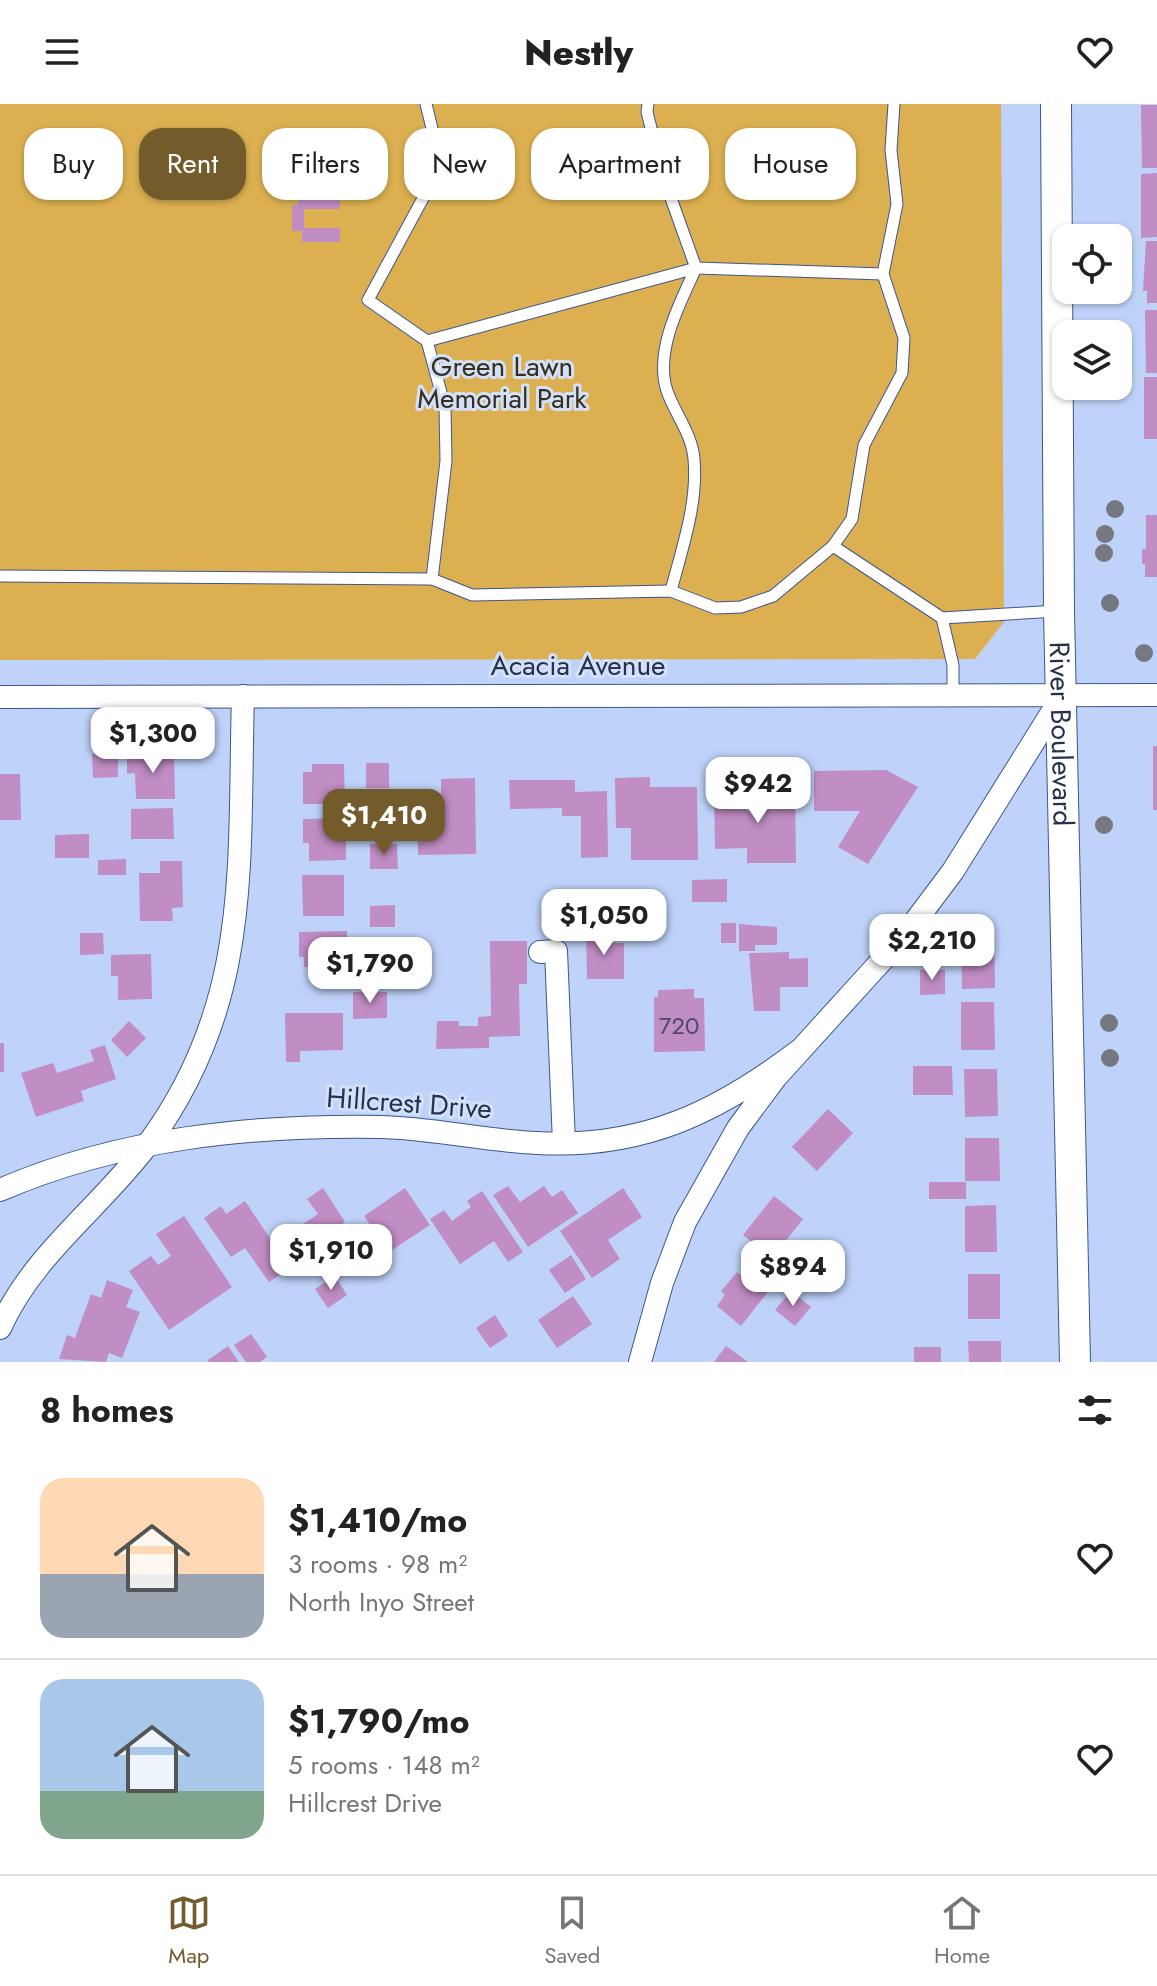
<!DOCTYPE html>
<meta charset="utf-8">
<style>
:root{--surface:#fff;--page:#f2f2f2;--text:#222;--muted:#767676;--line:#e0e0e0;--accent:#735b2c}
body{margin:0;font-family:Jost,sans-serif;background:var(--page);color:var(--text);height:100vh;display:flex;flex-direction:column;font-size:30px;white-space:nowrap}
*{box-sizing:border-box;margin:0}
p{font-size:26px;color:var(--muted)}
.icon{flex:none;width:44px;height:44px;fill:none;stroke:currentColor;stroke-width:2;stroke-linecap:round;stroke-linejoin:round}
.map{position:relative;height:1258px;overflow:hidden}
.details{display:flex;flex-direction:column;background:var(--surface);flex:1}
.details>*{flex:none}
.guide{position:absolute;left:24px;top:24px;width:1110px;height:72px;display:flex;gap:16px}
.buttons{position:absolute;left:1052px;top:120px;display:grid;gap:16px}
.buttons a{display:grid;place-items:center;width:80px;height:80px;border-radius:16px;background:var(--surface);box-shadow:0 2px 6px #0004;font-size:40px}
.price{position:absolute;translate:-50% -68px;padding:0 18px;border-radius:16px;background:#fff;color:#222;font-size:26px;line-height:52px;filter:drop-shadow(0 2px 4px #0008)}
.price::after{content:'';position:absolute;left:50%;top:48px;width:24px;height:18px;margin-left:-12px;background:inherit;clip-path:polygon(0 0,100% 0,50% 100%)}
.price.active{background:var(--accent);color:#fff}
ul{padding:0;list-style:none}
li{display:flex;align-items:center;gap:24px;height:200px;padding:0 40px}
li+li{border-top:2px solid var(--line)}
li span{display:grid;place-items:center;flex:none;width:224px;height:160px;border-radius:24px;color:#555}
li>.icon{margin-inline-start:auto}
span .icon{width:96px;height:96px;fill:#fffc;stroke-width:1}
li b{font-size:34px}
h2{display:flex;justify-content:space-between;align-items:center;height:96px;padding:0 40px;font-size:34px}
.chip{padding:0 28px;border-radius:24px;background:var(--surface);box-shadow:0 2px 6px #0004;font-size:28px;line-height:72px}
.chip.active{background:var(--accent);color:#fff}
header{display:flex;justify-content:space-between;align-items:center;height:104px;padding:0 40px;background:var(--surface);font-size:36px;font-weight:800}
.dock{display:flex;justify-content:space-around;align-items:center;height:112px;border-top:2px solid var(--line);background:var(--surface);font-size:22px;color:var(--muted)}
.dock a{display:grid;justify-items:center;gap:4px}
.dock .active{color:var(--accent)}
.map>svg:first-child{display:block}
.green{fill:#dcb051}
.building{fill:#c08dc4}
.lines{fill:none;stroke-linecap:round;stroke-linejoin:round}
.service-casing{stroke:#3c568e;stroke-width:13}
.minor-casing{stroke:#3c568e;stroke-width:24}
.secondary-casing{stroke:#3c568e;stroke-width:32}
.service{stroke:#fff;stroke-width:11}
.minor{stroke:#fff;stroke-width:22}
.secondary{stroke:#fff;stroke-width:30}
.tree{fill:#757880}
.labels{text-anchor:middle;dominant-baseline:central;stroke-width:6;stroke-linejoin:round;paint-order:stroke}
.number-label{font-size:24px;fill:#4c4969}
.park-label{font-size:28px;fill:#382e1c;stroke:#d2e0fa}
.street-label{font-size:28px;fill:#25324b;stroke:#d2e0fa}
</style>
<header><svg class="icon" aria-label="menu" viewBox="0 0 24 24"><path d="M4 6h16M4 12h16M4 18h16"/></svg>Nestly<svg class="icon" aria-label="heart" viewBox="0 0 24 24"><path d="M12 20l-8-8c-3-5 5-10 8-4 3-6 11-1 8 4z"/></svg></header>
<div class="map">
<svg width="1157" height="1258" viewBox="0 0 1157 1258">
<rect width="100%" height="100%" fill="#bfd3fa"/>
<!-- green -->
<path class="green" d="M 0,0 L 1001,0 L 1004,518 L 975,555 L 0,556 Z"/>
<!-- building -->
<g class="building">
<path d="M 1141,1 L 1157,1 L 1157,64 L 1142,64 Z"/>
<path d="M 1157,69 L 1157,133 L 1141,134 L 1141,70 Z"/>
<path d="M 298,92 L 340,92 L 340,105 L 304,105 L 304,124 L 340,124 L 340,138 L 302,138 L 302,127 L 292,127 L 292,101 L 298,101 Z"/>
<path d="M 1146,137 L 1157,137 L 1157,199 L 1147,199 L 1147,187 L 1143,187 Z"/>
<path d="M 1145,206 L 1157,206 L 1157,269 L 1146,269 Z"/>
<rect x="1144" y="273" width="13" height="62"/>
<path d="M 1146,411 L 1157,411 L 1157,473 L 1145,473 L 1145,460 L 1142,460 L 1142,445 L 1146,445 Z"/>
<rect x="1153" y="642" width="4" height="64"/>
<path d="M 127,649 L 174,649 L 175,695 L 136,695 L 135,669 L 127,670 Z"/>
<path d="M 92,650 L 118,650 L 118,673 L 93,674 Z"/>
<rect x="366" y="659" width="23" height="25"/>
<path d="M 312,660 L 344,660 L 345,700 L 303,700 L 303,668 L 312,668 Z"/>
<path d="M 886,666 L 918,683 L 868,760 L 838,743 L 860,707 L 814,707 L 814,667 Z"/>
<path d="M 0,670 L 20,670 L 21,716 L 0,716 Z"/>
<path d="M 650,673 L 650,683 L 697,683 L 698,756 L 631,756 L 631,724 L 616,724 L 615,674 Z"/>
<path d="M 475,674 L 476,750 L 418,751 L 417,700 L 441,700 L 441,675 Z"/>
<path d="M 509,676 L 575,676 L 575,688 L 607,687 L 608,753 L 581,754 L 581,712 L 562,712 L 562,704 L 510,705 Z"/>
<path d="M 764,680 L 795,680 L 796,759 L 747,759 L 747,744 L 715,745 L 714,687 L 746,687 L 747,707 L 764,707 Z"/>
<path d="M 173,704 L 174,735 L 131,735 L 131,705 Z"/>
<path d="M 346,714 L 346,756 L 309,757 L 309,739 L 303,739 L 303,715 Z"/>
<path d="M 89,730 L 89,754 L 55,754 L 55,731 Z"/>
<path d="M 370,740 L 397,740 L 398,765 L 370,765 Z"/>
<path d="M 126,755 L 126,771 L 98,771 L 98,756 Z"/>
<path d="M 160,757 L 182,757 L 183,803 L 172,804 L 173,817 L 140,817 L 139,769 L 160,769 Z"/>
<path d="M 302,771 L 344,771 L 344,812 L 303,812 Z"/>
<path d="M 727,775 L 727,798 L 692,798 L 692,776 Z"/>
<path d="M 395,801 L 395,823 L 370,823 L 370,802 Z"/>
<rect x="721" y="819" width="15" height="20"/>
<path d="M 739,820 L 777,823 L 777,841 L 755,841 L 755,847 L 739,847 Z"/>
<path d="M 586,826 L 606,826 L 606,839 L 624,839 L 624,875 L 587,875 Z"/>
<path d="M 347,827 L 348,862 L 304,863 L 304,853 L 299,853 L 299,828 Z"/>
<path d="M 80,829 L 103,829 L 104,850 L 80,851 Z"/>
<path d="M 961,833 L 994,833 L 995,884 L 962,885 Z"/>
<path d="M 490,837 L 527,837 L 527,880 L 519,880 L 520,932 L 489,933 L 489,944 L 436,945 L 437,917 L 459,917 L 459,922 L 478,922 L 478,913 L 491,912 Z"/>
<path d="M 789,848 L 789,855 L 808,854 L 808,883 L 780,883 L 780,907 L 754,907 L 749,849 Z"/>
<path d="M 151,850 L 152,895 L 118,896 L 118,872 L 111,872 L 111,851 Z"/>
<path d="M 369,857 L 394,857 L 395,879 L 370,879 Z"/>
<path d="M 920,866 L 945,866 L 945,890 L 920,891 Z"/>
<path d="M 694,885 L 694,894 L 704,894 L 705,947 L 654,948 L 654,893 L 658,893 L 658,886 Z"/>
<path d="M 353,888 L 387,888 L 387,914 L 353,915 Z"/>
<path d="M 961,898 L 994,898 L 995,946 L 961,946 Z"/>
<path d="M 285,909 L 343,909 L 343,946 L 300,947 L 300,958 L 286,958 Z"/>
<path d="M 129,917 L 146,934 L 127,953 L 111,936 Z"/>
<rect x="0" y="939" width="4" height="29"/>
<path d="M 105,941 L 116,975 L 81,987 L 84,997 L 36,1013 L 21,969 L 53,959 L 57,969 L 94,957 L 90,946 Z"/>
<path d="M 913,962 L 952,962 L 953,991 L 913,991 Z"/>
<path d="M 964,965 L 997,965 L 998,1012 L 965,1013 Z"/>
<path d="M 828,1005 L 853,1029 L 817,1067 L 792,1043 Z"/>
<path d="M 965,1034 L 999,1034 L 1000,1077 L 965,1077 Z"/>
<rect x="929" y="1078" width="37" height="17"/>
<path d="M 508,1082 L 520,1098 L 544,1082 L 552,1093 L 562,1086 L 578,1109 L 528,1143 L 493,1091 Z"/>
<path d="M 323,1084 L 345,1118 L 342,1120 L 347,1128 L 336,1136 L 341,1143 L 319,1158 L 296,1125 L 318,1110 L 307,1095 Z"/>
<path d="M 405,1084 L 430,1121 L 389,1148 L 364,1112 Z"/>
<path d="M 623,1084 L 642,1113 L 608,1136 L 620,1155 L 592,1174 L 560,1127 Z"/>
<path d="M 482,1087 L 523,1148 L 508,1158 L 494,1137 L 460,1160 L 430,1115 L 444,1106 L 452,1117 L 471,1103 L 467,1097 Z"/>
<path d="M 774,1092 L 803,1115 L 772,1154 L 743,1131 Z"/>
<path d="M 245,1097 L 290,1164 L 269,1178 L 245,1144 L 231,1153 L 204,1114 L 221,1102 L 226,1110 Z"/>
<path d="M 996,1101 L 997,1148 L 965,1148 L 965,1102 Z"/>
<path d="M 184,1112 L 232,1183 L 169,1226 L 129,1167 L 151,1152 L 158,1161 L 171,1152 L 156,1130 Z"/>
<path d="M 571,1151 L 586,1175 L 565,1189 L 549,1166 Z"/>
<path d="M 746,1165 L 771,1184 L 741,1222 L 717,1202 L 725,1191 L 721,1187 L 737,1168 L 741,1171 Z"/>
<rect x="968" y="1170" width="32" height="45"/>
<path d="M 335,1172 L 347,1191 L 328,1204 L 315,1185 Z"/>
<path d="M 107,1176 L 133,1186 L 126,1203 L 140,1208 L 122,1254 L 109,1249 L 106,1258 L 59,1255 L 67,1231 L 75,1234 L 91,1190 L 101,1194 Z"/>
<path d="M 791,1187 L 811,1203 L 795,1222 L 775,1206 Z"/>
<path d="M 573,1192 L 592,1220 L 557,1244 L 538,1216 Z"/>
<path d="M 495,1211 L 508,1232 L 490,1244 L 476,1224 Z"/>
<path d="M 251,1230 L 267,1253 L 260,1258 L 246,1258 L 234,1241 Z"/>
<path d="M 968,1237 L 1001,1237 L 1001,1258 L 969,1258 Z"/>
<path d="M 228,1242 L 239,1258 L 209,1258 L 208,1256 Z"/>
<path d="M 726,1242 L 748,1258 L 714,1258 Z"/>
<rect x="914" y="1243" width="27" height="15"/>
</g>
<g class="lines">
<!-- service casing -->
<g class="service-casing">
<g id="service">
<path d="M 426,0 L 441,61 L 368,196 L 427,237 L 445,303 L 446,357 L 432,475"/>
<path d="M 648,0 L 647,8 L 663,72 L 696,164 C 680,199 654,247 667,287 C 675,310 692,330 694,355 C 698,400 682,444 671,487"/>
<path d="M 427,237 L 696,164 L 883,170"/>
<path d="M 833,442 L 942,514 L 953,561 L 953,590"/>
<path d="M 0,472 L 432,475 L 472,491 L 671,487 L 715,504 L 741,503 L 773,492 L 833,442 L 852,415 L 864,341 L 902,269 L 904,234 L 883,170 L 897,100 L 891,46 L 894,0"/>
<path d="M 942,514 L 1057,507"/>
</g>
</g>
<!-- minor casing -->
<g class="minor-casing">
<g id="minor">
<path d="M 0,593 L 1157,591"/>
<path d="M 540,848 L 556,847 L 564,1039"/>
<path d="M 0,1086 C 120,1034 251,1021 380,1023 C 433,1024 485,1037 537,1039 C 643,1045 718,1008 800,946"/>
<path d="M 0,1224 C 33,1150 100,1104 148,1040 C 253,898 238,759 243,592"/>
<path d="M 640,1258 L 662,1179 L 685,1118 L 738,1024 L 776,973 L 905,831 L 953,767 L 1061,594"/>
</g>
</g>
<!-- secondary casing -->
<g class="secondary-casing">
<g id="secondary">
<path id="s1" d="M 1056,0 L 1059,507 L 1075,1258"/>
</g>
</g>
<!-- service -->
<use href="#service" class="service"/>
<!-- minor -->
<use href="#minor" class="minor"/>
<!-- secondary -->
<use href="#secondary" class="secondary"/>
</g>
<!-- trees -->
<g class="tree">
<circle cx="1115" cy="405" r="9"/>
<circle cx="1105" cy="430" r="9"/>
<circle cx="1104" cy="449" r="9"/>
<circle cx="1110" cy="499" r="9"/>
<circle cx="1144" cy="549" r="9"/>
<circle cx="1104" cy="721" r="9"/>
<circle cx="1109" cy="919" r="9"/>
<circle cx="1110" cy="954" r="9"/>
</g>
<g class="labels">
<!-- number labels -->
<g class="number-label">
<text x="679" y="921">720</text>
</g>
<!-- park labels -->
<g class="park-label">
<text x="502" y="262">Green Lawn<tspan x="502" dy="32">Memorial Park</tspan></text>
</g>
<!-- street labels -->
<g class="street-label">
<text x="578" y="561">Acacia Avenue</text>
<text stroke="none"><textPath href="#s1" startOffset="630">River Boulevard</textPath></text>
<text transform="translate(409 999) rotate(4)">Hillcrest Drive</text>
</g>
</g>
</svg>
<div class="buttons">
<a><svg class="icon" aria-label="locate" viewBox="0 0 24 24"><circle cx="12" cy="12" r="6"/><path d="M12 2v4M12 18v4M2 12h4M18 12h4"/></svg></a>
<a><svg class="icon" aria-label="layers" viewBox="0 0 24 24"><path d="M12 4l9 5-9 5-9-5zM3 14l9 5 9-5"/></svg></a>
</div>
<b class="price" style="left:153px;top:671px">$1,300</b>
<b class="price" style="left:758px;top:721px">$942</b>
<b class="price active" style="left:384px;top:753px">$1,410</b>
<b class="price" style="left:604px;top:853px">$1,050</b>
<b class="price" style="left:932px;top:878px">$2,210</b>
<b class="price" style="left:370px;top:901px">$1,790</b>
<b class="price" style="left:331px;top:1188px">$1,910</b>
<b class="price" style="left:793px;top:1204px">$894</b>
<div class="guide">
<a class="chip">Buy</a>
<a class="chip active">Rent</a>
<a class="chip">Filters</a>
<a class="chip">New</a>
<a class="chip">Apartment</a>
<a class="chip">House</a>
</div>
</div>
<section class="details">
<h2>8 homes<svg class="icon" aria-label="filters" viewBox="0 0 24 24"><path d="M4 7h16M4 17h16"/><circle cx="9" cy="7" r="2"/><circle cx="15" cy="17" r="2"/></svg></h2>
<ul>
<li><span style="background:linear-gradient(#ffd9b3 60%,#9aa5b1 0)"><svg class="icon" aria-label="home" viewBox="0 0 24 24"><path d="M3 11l9-7 9 7M6 9v11h12V9"/></svg></span><div><b>$1,410/mo</b><p>3 rooms · 98 m²</p><p>North Inyo Street</p></div><svg class="icon" aria-label="heart" viewBox="0 0 24 24"><path d="M12 20l-8-8c-3-5 5-10 8-4 3-6 11-1 8 4z"/></svg></li>
<li><span style="background:linear-gradient(#a9c7e8 70%,#7fa58c 0)"><svg class="icon" aria-label="home" viewBox="0 0 24 24"><path d="M3 11l9-7 9 7M6 9v11h12V9"/></svg></span><div><b>$1,790/mo</b><p>5 rooms · 148 m²</p><p>Hillcrest Drive</p></div><svg class="icon" aria-label="heart" viewBox="0 0 24 24"><path d="M12 20l-8-8c-3-5 5-10 8-4 3-6 11-1 8 4z"/></svg></li>
</ul>
</section>
<nav class="dock">
<a class="active"><svg class="icon" aria-label="map" viewBox="0 0 24 24"><path d="M3 6l6-2 6 2 6-2v14l-6 2-6-2-6 2zM9 4v14M15 6v14"/></svg>Map</a>
<a><svg class="icon" aria-label="saved" viewBox="0 0 24 24"><path d="M7 4h10v16l-5-4-5 4z"/></svg>Saved</a>
<a><svg class="icon" aria-label="home" viewBox="0 0 24 24"><path d="M3 11l9-7 9 7M6 9v11h12V9"/></svg>Home</a>
</nav>
